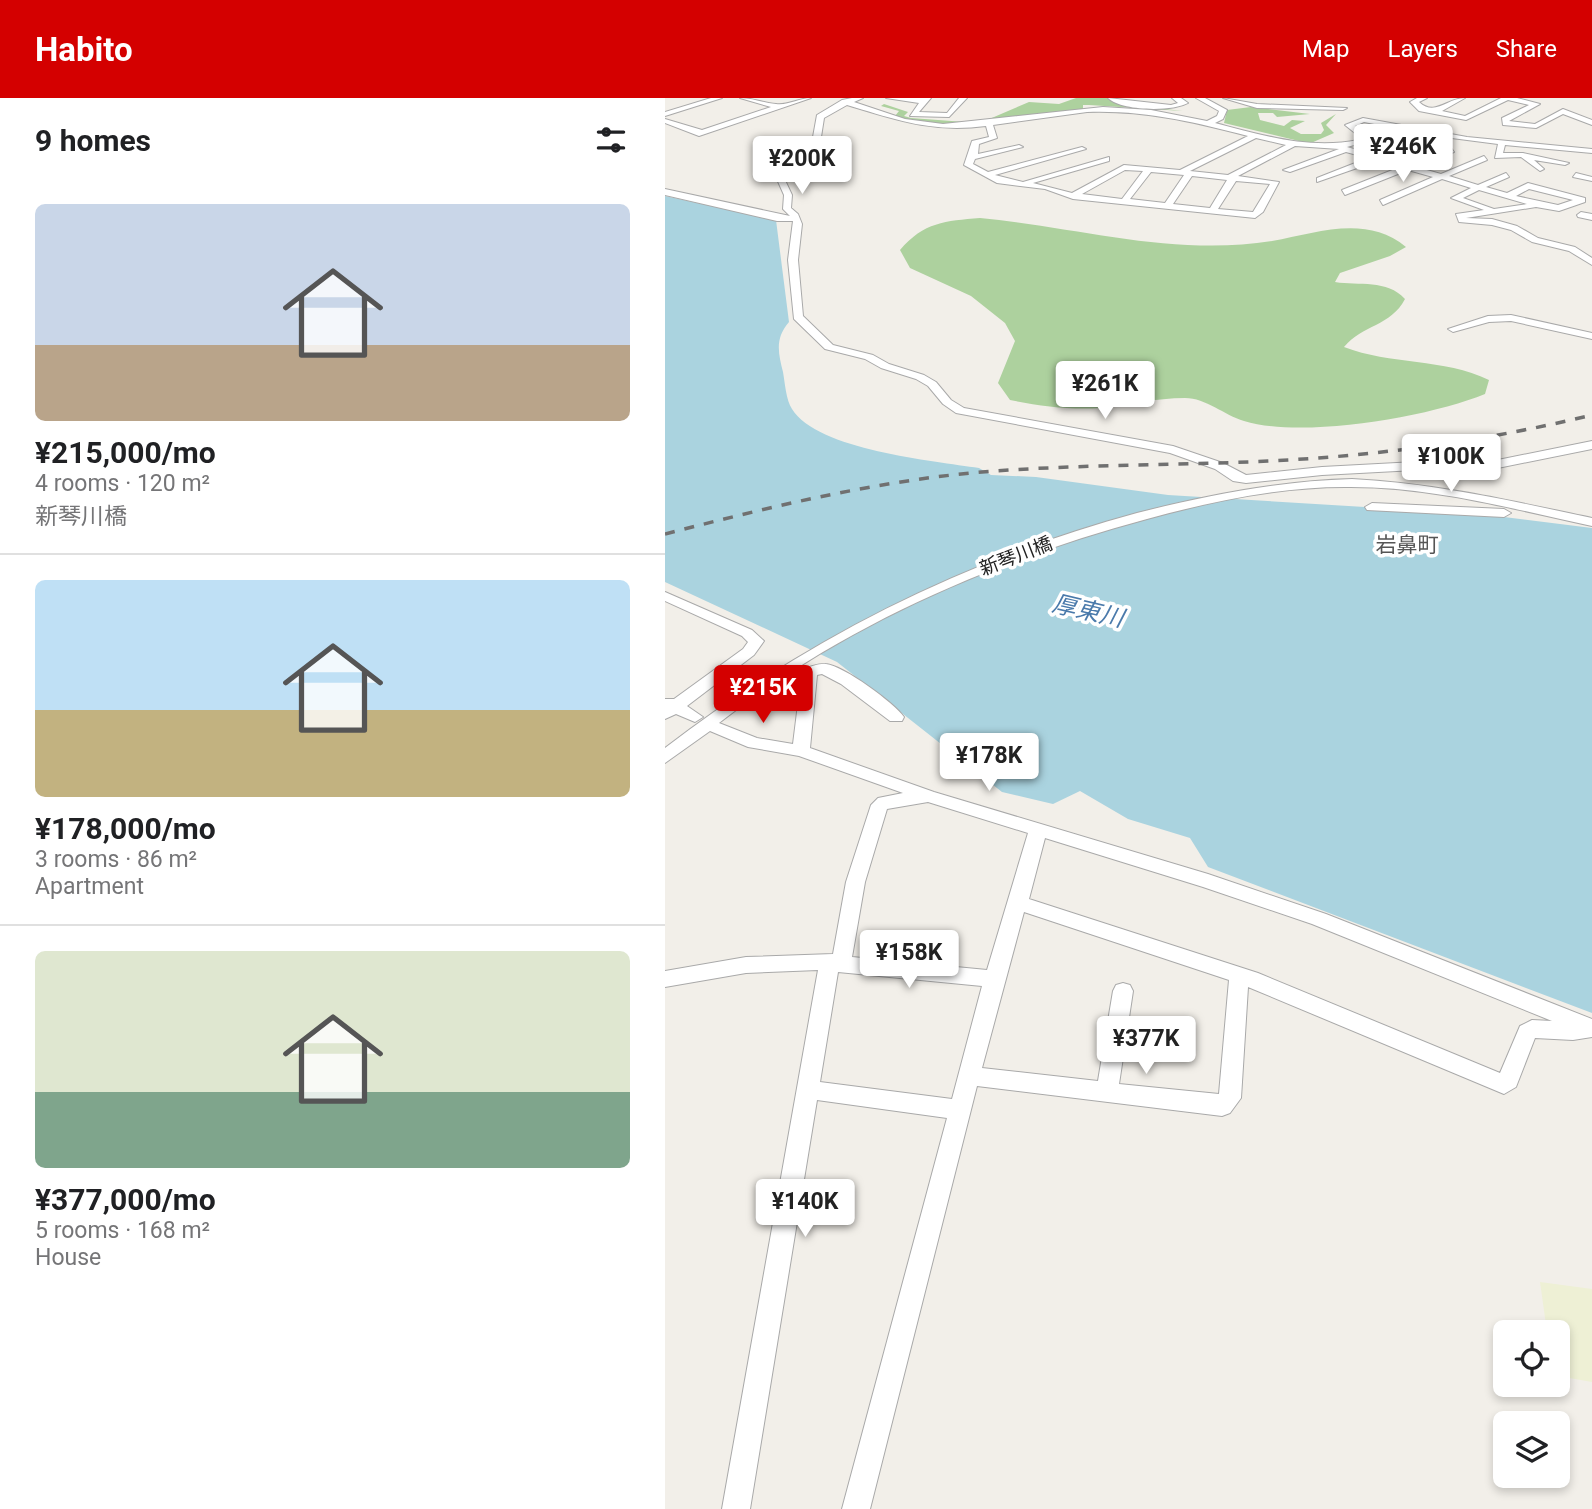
<!DOCTYPE html>
<meta charset="utf-8">
<style>
:root{--surface:#fff;--page:#f6f6f6;--text:#202124;--muted:#757577;--line:#e0e0e0;--accent:#d40000}
body{margin:0;font-family:Roboto,"Noto Sans JP",sans-serif;background:var(--page);color:var(--text);height:100vh;display:flex;flex-direction:column;font-size:26px;white-space:nowrap}
*{box-sizing:border-box;margin:0}
p{font-size:23px;color:var(--muted)}
.icon{flex:none;width:38px;height:38px;fill:none;stroke:currentColor;stroke-width:2;stroke-linecap:round;stroke-linejoin:round}
.map{position:relative;flex:1;overflow:hidden}
.side{display:flex;flex-direction:column;background:var(--surface);width:665px}
.side>*{flex:none}
.buttons{position:absolute;left:828px;top:1222px;display:grid;gap:14px}
.buttons a{display:grid;place-items:center;width:77px;height:77px;border-radius:10px;background:var(--surface);box-shadow:0 4px 10px #0003;font-size:35px}
.price{position:absolute;translate:-50% -60px;padding:0 16px;border-radius:7px;background:#fff;color:#222;font-size:23px;line-height:46px;filter:drop-shadow(0 2px 4px #0008)}
.price::after{content:'';position:absolute;left:50%;top:42px;width:21px;height:16px;margin-left:-10px;background:inherit;clip-path:polygon(0 0,100% 0,50% 100%)}
.price.active{background:var(--accent);color:#fff}
ul{padding:0;list-style:none}
li{display:grid;align-content:center;gap:14px;height:371px;padding:0 35px}
li+li{border-top:2px solid var(--line)}
li span{display:grid;place-items:center;height:217px;border-radius:10px;color:#555}
li>.icon{margin-inline-start:auto}
span .icon{width:126px;height:126px;fill:#fffc;stroke-width:1}
li b{font-size:30px}
h2{display:flex;justify-content:space-between;align-items:center;height:84px;padding:0 35px;font-size:30px}
header{display:flex;align-items:center;gap:42px;box-sizing:border-box;height:98px;padding:0 35px;background:var(--accent);color:#fff}
header strong{font-size:33px}
nav{display:flex;gap:38px;margin-inline-start:auto;font-size:24px}
main{display:flex;flex:1;min-height:0}
.map>svg:first-child{display:block}
.farmland{fill:#eef0d5}
.forest{fill:#add19e}
.water{fill:#aad3df}
.lines{fill:none;stroke-linecap:round;stroke-linejoin:round}
.minor-casing{stroke:#a9a9a9;stroke-width:2}
.minor{fill:#fff;fill-rule:evenodd}
.rail{stroke:#707070;stroke-width:3.5;stroke-dasharray:10 10;stroke-linecap:butt}
.labels{text-anchor:middle;dominant-baseline:central;stroke-width:7;stroke-linejoin:round;paint-order:stroke}
.far-street-label{font-size:19px;fill:#222;stroke:#fff}
.far-quarter-label{font-size:21px;fill:#555;stroke:#fff}
.water-label{font-size:24px;font-style:italic;fill:#4a7aab;stroke:#fff}
</style>
<header>
<strong>Habito</strong>
<nav><a>Map</a><a>Layers</a><a>Share</a></nav>
</header>
<main>
<section class="side">
<h2>9 homes<svg class="icon" aria-label="filters" viewBox="0 0 24 24"><path d="M4 7h16M4 17h16"/><circle cx="9" cy="7" r="2"/><circle cx="15" cy="17" r="2"/></svg></h2>
<ul>
<li><span style="background:linear-gradient(#c9d6e8 65%,#b9a48a 0)"><svg class="icon" aria-label="home" viewBox="0 0 24 24"><path d="M3 11l9-7 9 7M6 9v11h12V9"/></svg></span><div><b>¥215,000/mo</b><p>4 rooms · 120 m²</p><p>新琴川橋</p></div></li>
<li><span style="background:linear-gradient(#bfe0f5 60%,#c2b280 0)"><svg class="icon" aria-label="home" viewBox="0 0 24 24"><path d="M3 11l9-7 9 7M6 9v11h12V9"/></svg></span><div><b>¥178,000/mo</b><p>3 rooms · 86 m²</p><p>Apartment</p></div></li>
<li><span style="background:linear-gradient(#dfe7d0 65%,#7fa58c 0)"><svg class="icon" aria-label="home" viewBox="0 0 24 24"><path d="M3 11l9-7 9 7M6 9v11h12V9"/></svg></span><div><b>¥377,000/mo</b><p>5 rooms · 168 m²</p><p>House</p></div></li>
</ul>
</section>
<div class="map">
<svg width="927" height="1411" viewBox="0 0 927 1411">
<rect width="100%" height="100%" fill="#f2efe9"/>
<!-- farmland -->
<path class="farmland" d="M 875,1184 L 927,1191 L 927,1284 L 893,1278 L 892,1234 L 882,1234 Z"/>
<!-- forest -->
<g class="forest">
<path d="M 411,0 L 444,0 L 454,6 L 518,13 L 424,7 L 418,7 L 418,12 C 356,15 291,38 230,18 L 234,13 L 216,8 L 219,6 L 243,14 L 239,18 L 246,20 L 300,24 L 322,22 L 364,4 L 394,6 Z"/>
<path d="M 586,9 L 645,16 L 612,19 L 608,15 L 593,15 L 595,22 L 619,28 L 627,22 L 640,23 L 625,30 L 636,36 L 656,36 L 659,32 L 656,25 L 671,16 L 661,27 L 669,35 L 646,45 L 638,44 L 559,25 L 562,12 Z"/>
<path d="M 315,120 C 413,129 509,159 607,143 C 652,135 701,116 741,149 L 725,158 L 675,175 L 670,184 C 694,188 722,181 740,201 C 726,228 697,227 679,249 C 725,267 779,260 824,282 L 820,296 C 764,319 637,341 579,323 C 559,317 541,300 520,300 C 491,300 463,307 435,310 C 405,312 374,308 345,302 L 333,285 L 350,243 L 340,225 L 306,198 L 245,170 L 235,152 C 259,124 280,123 315,120 Z"/>
</g>
<!-- water -->
<path class="water" d="M 0,98 L 111,122 L 124,224 C 110,240 113,255 118,274 C 120,285 121,302 127,311 C 152,352 269,363 314,370 L 326,377 L 371,379 L 503,397 L 815,416 L 927,430 L 927,915 L 543,769 L 525,740 L 463,721 L 415,693 L 388,706 L 337,694 L 172,564 L 0,484 Z"/>
<g class="lines">
<!-- minor casing -->
<g class="minor-casing">
<g id="minor">
<path d="M 46,0 L 57,0 L 0,18 L 0,14 Z"/>
<path d="M 75,0 C 88,0 98,5 111,6 C 122,8 134,0 146,0 L 34,38 L 0,25 L 0,21 L 37,32 L 106,9 Z"/>
<path d="M 187,0 L 198,0 L 189,4 L 240,21 L 278,26 L 438,9 L 486,12 L 542,23 L 552,18 L 554,13 L 531,0 L 540,0 L 562,12 L 558,21 L 550,25 C 597,37 644,52 693,42 L 695,39 L 680,27 L 698,20 L 802,39 L 927,51 L 927,55 L 840,47 L 838,55 L 858,55 L 904,65 L 900,67 L 869,62 L 879,71 L 875,73 L 856,59 L 830,60 L 833,46 L 779,39 L 734,59 L 731,55 L 771,38 L 699,24 L 690,28 L 703,38 L 700,44 L 682,49 L 742,66 L 786,50 L 789,54 L 751,69 L 776,76 L 819,58 L 822,62 L 784,78 L 813,87 L 841,75 L 844,79 L 821,89 L 842,95 L 863,85 L 920,100 L 920,104 L 894,113 L 871,109 L 801,120 L 827,121 L 852,128 L 873,140 L 910,149 L 927,160 L 927,167 L 904,153 L 867,144 L 846,132 L 827,127 L 794,124 L 791,116 L 819,112 L 786,100 L 806,90 L 777,81 L 718,107 L 715,102 L 768,79 L 743,72 L 680,97 L 677,92 L 735,69 L 712,63 L 652,84 L 652,80 L 703,60 L 681,54 L 625,74 L 618,72 L 674,51 L 630,48 L 573,78 L 614,84 L 598,114 L 590,120 L 408,101 L 380,91 L 332,85 L 299,67 L 307,43 L 324,39 L 321,28 C 267,35 232,22 182,7 L 159,20 L 156,39 L 161,48 L 119,80 L 127,97 L 126,110 L 133,116 L 137,126 L 133,162 L 138,218 L 168,247 L 208,257 L 224,266 L 259,277 L 271,284 L 286,302 L 299,310 L 508,348 L 558,365 L 581,377 L 657,369 L 788,362 L 818,365 L 927,343 L 927,351 L 818,373 L 788,370 L 657,377 L 581,385 L 568,383 L 550,371 L 505,355 L 291,315 L 278,306 L 263,288 L 251,281 L 216,270 L 200,261 L 160,251 L 129,221 L 123,162 L 128,123 L 112,123 L 0,97 L 0,91 L 125,118 L 118,111 L 119,97 L 111,79 L 154,46 L 148,39 L 152,17 L 177,2 ZM 422,14 C 479,12 529,24 583,38 L 515,72 L 459,67 L 407,95 L 368,85 L 444,63 L 444,59 L 358,84 L 330,77 L 421,51 L 417,49 L 323,74 L 308,66 L 310,61 L 358,49 L 354,47 L 313,56 L 314,46 L 332,40 L 328,27 ZM 591,40 L 621,47 L 563,77 L 525,73 ZM 460,72 L 478,73 L 457,101 L 417,96 ZM 486,74 L 519,77 L 500,105 L 465,101 ZM 527,78 L 562,82 L 545,110 L 508,106 ZM 571,83 L 605,86 L 588,114 L 553,111 ZM 864,91 L 908,102 L 893,107 L 851,98 ZM 814,92 L 862,106 L 829,111 L 798,100 Z"/>
<path d="M 221,0 L 266,0 L 254,14 L 282,15 L 294,0 L 302,0 L 284,19 L 245,18 L 254,5 Z"/>
<path d="M 443,0 L 506,7 L 513,5 L 507,0 L 516,0 L 523,5 C 507,14 456,13 443,0 Z"/>
<path d="M 558,0 L 592,6 L 682,10 L 678,12 L 592,10 Z"/>
<path d="M 752,0 L 762,0 L 754,4 C 770,19 782,0 800,0 L 777,13 L 800,18 L 836,0 L 852,0 L 875,6 L 844,23 L 870,26 L 898,11 L 927,22 L 927,27 L 898,16 L 871,30 L 838,27 L 837,20 L 864,7 L 843,2 L 801,22 L 754,13 L 745,4 Z"/>
<path d="M 911,75 L 927,79 L 927,83 L 908,79 Z"/>
<path d="M 916,114 L 927,116 L 927,122 L 913,119 L 912,117 Z"/>
<path d="M 846,217 L 927,235 L 927,241 L 846,223 L 824,224 L 788,234 L 783,231 L 823,218 Z"/>
<path d="M 687,381 C 769,385 847,403 927,420 L 927,428 C 848,411 768,389 686,389 C 618,388 548,403 482,421 C 330,462 179,527 54,625 L 92,640 L 128,646 L 137,574 L 140,570 C 146,569 155,565 161,566 C 179,568 229,605 239,619 L 237,623 L 225,623 L 176,586 L 157,576 L 152,577 L 145,650 L 269,694 L 543,776 L 661,816 L 927,921 L 927,939 L 908,942 L 870,940 L 851,989 L 839,996 L 583,889 L 576,1000 L 565,1015 L 557,1018 L 312,988 L 205,1411 L 177,1411 L 282,1020 L 152,1002 L 85,1411 L 57,1411 L 153,872 L 81,875 L 0,889 L 0,873 L 81,859 L 168,856 L 181,784 L 206,707 L 213,700 L 238,695 L 134,658 L 83,649 L 45,633 L 0,665 L 0,650 C 142,541 299,462 472,415 C 543,397 614,383 687,381 ZM 263,704 L 363,735 L 322,872 L 187,859 L 200,784 L 222,711 ZM 380,740 L 538,789 L 647,826 L 887,923 L 867,922 L 855,928 L 835,975 L 593,875 L 364,801 ZM 359,814 L 564,882 L 554,996 L 454,986 L 468,893 L 465,887 L 458,885 L 451,887 L 448,893 L 433,983 L 317,970 ZM 173,874 L 317,888 L 287,1001 L 155,984 Z"/>
<path d="M 707,405 L 839,411 L 846,415 L 839,419 L 702,412 L 700,409 Z"/>
<path d="M 0,494 L 87,532 L 99,543 L 89,557 L 22,608 L 38,619 L 30,624 L 11,616 L 0,621 L 0,601 L 9,601 L 78,551 L 83,544 L 77,538 L 0,503 Z"/>
</g>
</g>
<!-- minor -->
<use href="#minor" class="minor"/>
<!-- rail -->
<path class="rail" d="M 0,436 C 101,410 202,385 306,375 C 405,366 504,368 603,363 C 712,358 820,343 927,317"/>
</g>
<g class="labels">
<!-- far-street labels -->
<g class="far-street-label">
<text transform="translate(351 458) rotate(-21)">新琴川橋</text>
</g>
<!-- far-quarter labels -->
<g class="far-quarter-label">
<text x="742" y="447">岩鼻町</text>
</g>
<!-- water labels -->
<g class="water-label">
<text transform="translate(423 513) rotate(13)">厚東川</text>
</g>
</g>
</svg>
<div class="buttons">
<a><svg class="icon" aria-label="locate" viewBox="0 0 24 24"><circle cx="12" cy="12" r="6"/><path d="M12 2v4M12 18v4M2 12h4M18 12h4"/></svg></a>
<a><svg class="icon" aria-label="layers" viewBox="0 0 24 24"><path d="M12 4l9 5-9 5-9-5zM3 14l9 5 9-5"/></svg></a>
</div>
<b class="price" style="left:738px;top:86px">¥246K</b>
<b class="price" style="left:137px;top:98px">¥200K</b>
<b class="price" style="left:440px;top:323px">¥261K</b>
<b class="price" style="left:786px;top:396px">¥100K</b>
<b class="price active" style="left:98px;top:627px">¥215K</b>
<b class="price" style="left:324px;top:695px">¥178K</b>
<b class="price" style="left:244px;top:892px">¥158K</b>
<b class="price" style="left:481px;top:978px">¥377K</b>
<b class="price" style="left:140px;top:1141px">¥140K</b>
</div>
</main>
